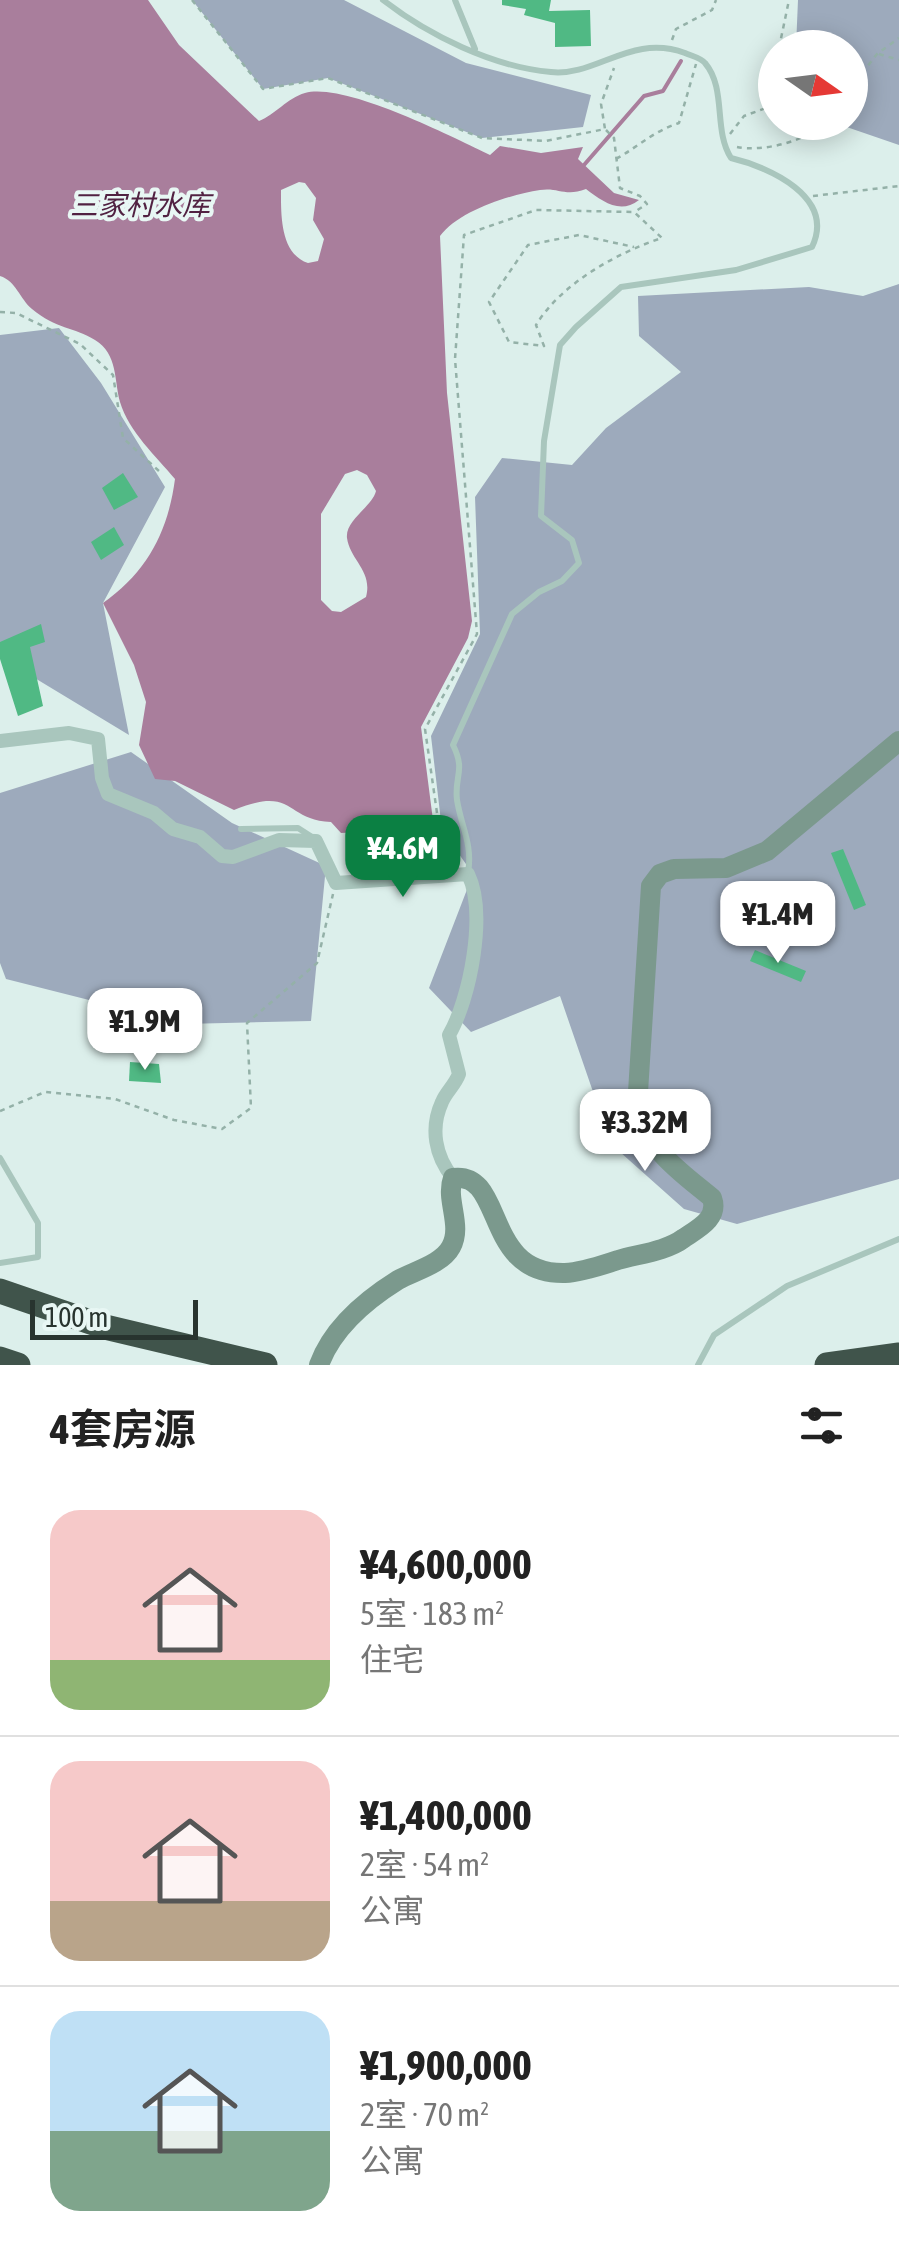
<!DOCTYPE html>
<html lang="zh">
<meta charset="utf-8">
<style>
:root{--surface:#fff;--page:#f6f6f6;--text:#222;--muted:#767676;--line:#e0e0e0;--accent:#0b8043}
body{margin:0;font-family:"Asap Condensed","Noto Sans SC",sans-serif;background:var(--page);color:var(--text);height:100vh;display:flex;flex-direction:column;font-size:38px;white-space:nowrap}
*{box-sizing:border-box;margin:0}
p{font-size:32px;color:var(--muted)}
.icon{flex:none;width:55px;height:55px;fill:none;stroke:currentColor;stroke-width:2;stroke-linecap:round;stroke-linejoin:round}
.map{position:relative;height:1365px;overflow:hidden}
.panel{display:flex;flex-direction:column;background:var(--surface);flex:1}
.panel>*{flex:none}
.needle{width:65px;rotate:104deg}
.controls{position:absolute;left:758px;top:30px;display:grid;gap:20px}
.controls a{display:grid;place-items:center;width:110px;height:110px;border-radius:50%;background:var(--surface);box-shadow:0 5px 25px #0003;font-size:50px}
.scale{position:absolute;left:30px;bottom:25px;width:168px;box-sizing:border-box;padding-left:10px;border:5px solid #28342f;border-top:0;font-size:28px;line-height:35px;white-space:nowrap;color:#28342f;-webkit-text-stroke:8px #e8f7f4;paint-order:stroke}
.price{position:absolute;translate:-50% -85px;padding:0 22px;border-radius:20px;background:#fff;color:#222;font-size:32px;line-height:65px;filter:drop-shadow(0 2px 5px #0008)}
.price::after{content:'';position:absolute;left:50%;top:60px;width:30px;height:22px;margin-left:-15px;background:inherit;clip-path:polygon(0 0,100% 0,50% 100%)}
.price.active{background:var(--accent);color:#fff}
ul{padding:0;list-style:none}
li{display:flex;align-items:center;gap:30px;height:250px;padding:0 50px}
li+li{border-top:2px solid var(--line)}
li span{display:grid;place-items:center;flex:none;width:280px;height:200px;border-radius:30px;color:#555}
li>.icon{margin-inline-start:auto}
span .icon{width:120px;height:120px;fill:#fffc;stroke-width:1}
li b{font-size:42px}
h2{display:flex;justify-content:space-between;align-items:center;height:120px;padding:0 50px;font-size:42px}
.map>svg:first-child{display:block}
.green{fill:#9daabc}
.water{fill:#a97e9c;fill-rule:evenodd}
.lines{fill:none;stroke-linecap:round;stroke-linejoin:round}
.stream{stroke:#a97e9c;stroke-width:4}
.building{fill:#50b984}
.path{stroke:#94b1a8;stroke-width:2.5;stroke-dasharray:5 5;stroke-linecap:butt}
.lane{stroke:#a9c6bd;stroke-width:6}
.street{stroke:#a9c6bd;stroke-width:14}
.secondary{stroke:#7b998d;stroke-width:20}
.highway{stroke:#40544b;stroke-width:25}
.labels{text-anchor:middle;dominant-baseline:central;stroke-width:8;stroke-linejoin:round;paint-order:stroke}
.water-label{font-size:28px;font-style:italic;fill:#512242;stroke:#e8f7f4}
</style>
<div class="map">
<svg width="899" height="1365" viewBox="0 0 899 1365">
<rect width="100%" height="100%" fill="#dcefeb"/>
<!-- green -->
<g class="green">
<path d="M 192,0 L 344,0 L 466,63 L 591,95 L 583,127 L 482,138 L 328,78 L 263,89 Z"/>
<path d="M 798,0 L 899,0 L 899,145 L 835,123 L 850,122 L 850,48 L 796,47 Z"/>
<path d="M 899,284 L 899,1179 L 737,1224 L 684,1209 L 611,1144 L 560,996 L 471,1032 L 429,988 L 473,874 L 442,830 L 431,736 L 480,634 L 475,497 L 502,458 L 572,465 L 606,428 L 681,372 L 639,336 L 638,296 L 809,287 L 863,296 Z"/>
<path d="M 59,328 L 101,383 L 165,487 L 103,603 L 129,735 L 0,657 L 0,335 Z"/>
<path d="M 131,752 L 232,823 L 326,866 L 311,1021 L 184,1024 L 6,979 L 0,963 L 0,793 Z"/>
</g>
<!-- water -->
<path class="water" d="M 0,0 L 148,0 L 179,45 L 259,121 C 275,115 287,98 305,93 C 345,82 452,137 490,155 L 500,146 L 541,153 L 583,147 L 578,159 L 614,193 L 639,200 C 620,215 602,201 586,189 C 565,197 558,187 540,190 C 508,195 459,211 440,236 L 447,393 L 472,621 L 468,638 L 421,727 L 434,828 L 341,833 L 331,822 C 284,820 295,785 234,810 L 175,781 L 155,779 L 139,745 L 146,702 L 134,665 L 103,603 C 147,572 168,532 175,479 C 156,456 129,432 120,402 C 114,380 118,354 95,340 C 74,327 56,329 32,309 C 20,299 16,281 0,276 ZM 299,182 L 305,183 L 316,198 L 313,220 L 324,239 L 318,261 L 308,263 C 280,254 281,214 281,190 ZM 357,470 L 367,475 L 376,491 C 372,507 345,520 347,538 C 350,560 373,571 366,597 L 341,612 L 332,611 L 321,600 L 321,514 L 345,474 Z"/>
<g class="lines">
<!-- stream -->
<path class="stream" d="M 584,165 L 644,96 L 663,91 L 681,61"/>
</g>
<!-- building -->
<g class="building">
<path d="M 502,0 L 551,0 L 549,11 L 590,10 L 591,46 L 555,47 L 555,23 L 524,15 L 526,9 L 502,5 Z"/>
<path d="M 123,473 L 138,497 L 114,510 L 102,488 Z"/>
<path d="M 114,527 L 124,545 L 101,560 L 91,542 Z"/>
<path d="M 41,624 L 45,642 L 30,647 L 43,706 L 18,716 L 0,659 L 0,642 Z"/>
<path d="M 843,849 L 866,905 L 854,910 L 831,853 Z"/>
<path d="M 755,950 L 806,971 L 801,982 L 750,961 Z"/>
<path d="M 130,1062 L 159,1064 L 161,1083 L 129,1081 Z"/>
</g>
<g class="lines">
<!-- path -->
<g class="path">
<path d="M 192,0 L 263,89 L 328,78 L 482,138 L 546,141 L 605,129 L 601,104 L 614,68"/>
<path d="M 672,40 L 676,29 L 712,10 L 716,0"/>
<path d="M 779,48 L 789,0"/>
<path d="M 879,54 L 899,60"/>
<path d="M 850,89 L 877,54 L 899,38"/>
<path d="M 606,130 L 614,138 L 620,188 L 640,196 L 647,204 L 636,211"/>
<path d="M 730,134 L 744,116 L 766,108 L 775,67"/>
<path d="M 737,147 C 761,152 808,142 823,122"/>
<path d="M 616,159 C 639,146 654,131 679,123 L 696,64"/>
<path d="M 813,196 L 899,186"/>
<path d="M 0,312 L 16,313 L 80,344 L 113,375 L 123,438 L 160,472"/>
<path d="M 437,813 L 425,729 L 477,634 L 455,359 L 464,235 L 536,210 L 634,212 L 662,238 C 616,253 561,284 536,325 L 544,346 L 509,342 L 489,302 L 528,245 L 579,235 L 634,247"/>
<path d="M 0,1111 L 45,1092 L 115,1099 L 174,1120 L 222,1129 L 251,1108 L 247,1023 L 317,963 L 333,894"/>
</g>
<!-- lane -->
<g class="lane">
<path d="M 383,0 C 428,35 493,67 551,72 C 596,77 631,33 685,53 C 692,56 701,58 705,63 C 727,89 713,130 731,158 C 769,167 836,197 812,247 L 736,270 L 621,287 L 576,327 L 560,345 L 544,441 L 541,516 L 572,540 L 579,563 L 562,581 L 539,592 L 512,614 L 453,745 C 466,771 454,776 457,800 C 461,826 473,845 468,872"/>
<path d="M 455,0 L 475,49"/>
<path d="M 241,829 L 298,828 L 312,837"/>
<path d="M 0,1158 L 38,1223 L 38,1257 L 0,1263"/>
<path d="M 698,1365 L 714,1335 L 787,1286 L 899,1239"/>
</g>
<!-- street -->
<path class="street" d="M 0,741 L 69,733 L 98,739 L 102,778 L 108,794 L 154,813 L 173,829 L 200,837 L 222,856 L 233,857 L 279,840 L 316,841 L 336,883 L 468,874 C 487,913 470,999 449,1035 L 459,1074 C 455,1085 446,1092 442,1102 C 430,1128 435,1156 453,1178"/>
<!-- secondary -->
<path class="secondary" d="M 319,1365 C 332,1329 366,1300 398,1280 C 414,1271 442,1264 451,1247 C 463,1225 445,1200 453,1178 C 506,1171 482,1275 565,1273 C 583,1272 602,1265 618,1260 C 639,1254 667,1251 684,1238 C 699,1228 719,1218 712,1198 C 677,1169 651,1153 637,1108 L 651,886 L 660,874 L 674,869 L 726,868 L 767,851 L 899,741"/>
<!-- highway -->
<g class="highway">
<path d="M 0,1291 L 105,1327 L 265,1365"/>
<path d="M 0,1359 L 18,1365"/>
<path d="M 827,1365 L 899,1355"/>
</g>
</g>
<g class="labels">
<!-- water labels -->
<g class="water-label">
<text x="140" y="205">三家村水库</text>
</g>
</g>
</svg>
<div class="controls">
<a><svg class="needle" viewBox="-14 -14 28 28"><path d="M0-13l5 13h-10z" fill="#e53935"/><path d="M0 13l5-13h-10z" fill="#767676"/></svg></a>
</div>
<div class="scale">100 m</div>
<b class="price active" style="left:403px;top:900px">¥4.6M</b>
<b class="price" style="left:778px;top:966px">¥1.4M</b>
<b class="price" style="left:145px;top:1073px">¥1.9M</b>
<b class="price" style="left:645px;top:1174px">¥3.32M</b>
</div>
<section class="panel">
<h2>4套房源<svg class="icon" aria-label="filters" viewBox="0 0 24 24"><path d="M4 7h16M4 17h16"/><circle cx="9" cy="7" r="2"/><circle cx="15" cy="17" r="2"/></svg></h2>
<ul>
<li><span style="background:linear-gradient(#f6c9c9 75%,#8fb573 0)"><svg class="icon" aria-label="home" viewBox="0 0 24 24"><path d="M3 11l9-7 9 7M6 9v11h12V9"/></svg></span><div><b>¥4,600,000</b><p>5室 · 183 m²</p><p>住宅</p></div></li>
<li><span style="background:linear-gradient(#f6c9c9 70%,#b9a48a 0)"><svg class="icon" aria-label="home" viewBox="0 0 24 24"><path d="M3 11l9-7 9 7M6 9v11h12V9"/></svg></span><div><b>¥1,400,000</b><p>2室 · 54 m²</p><p>公寓</p></div></li>
<li><span style="background:linear-gradient(#bfe0f5 60%,#7fa58c 0)"><svg class="icon" aria-label="home" viewBox="0 0 24 24"><path d="M3 11l9-7 9 7M6 9v11h12V9"/></svg></span><div><b>¥1,900,000</b><p>2室 · 70 m²</p><p>公寓</p></div></li>
</ul>
</section>
